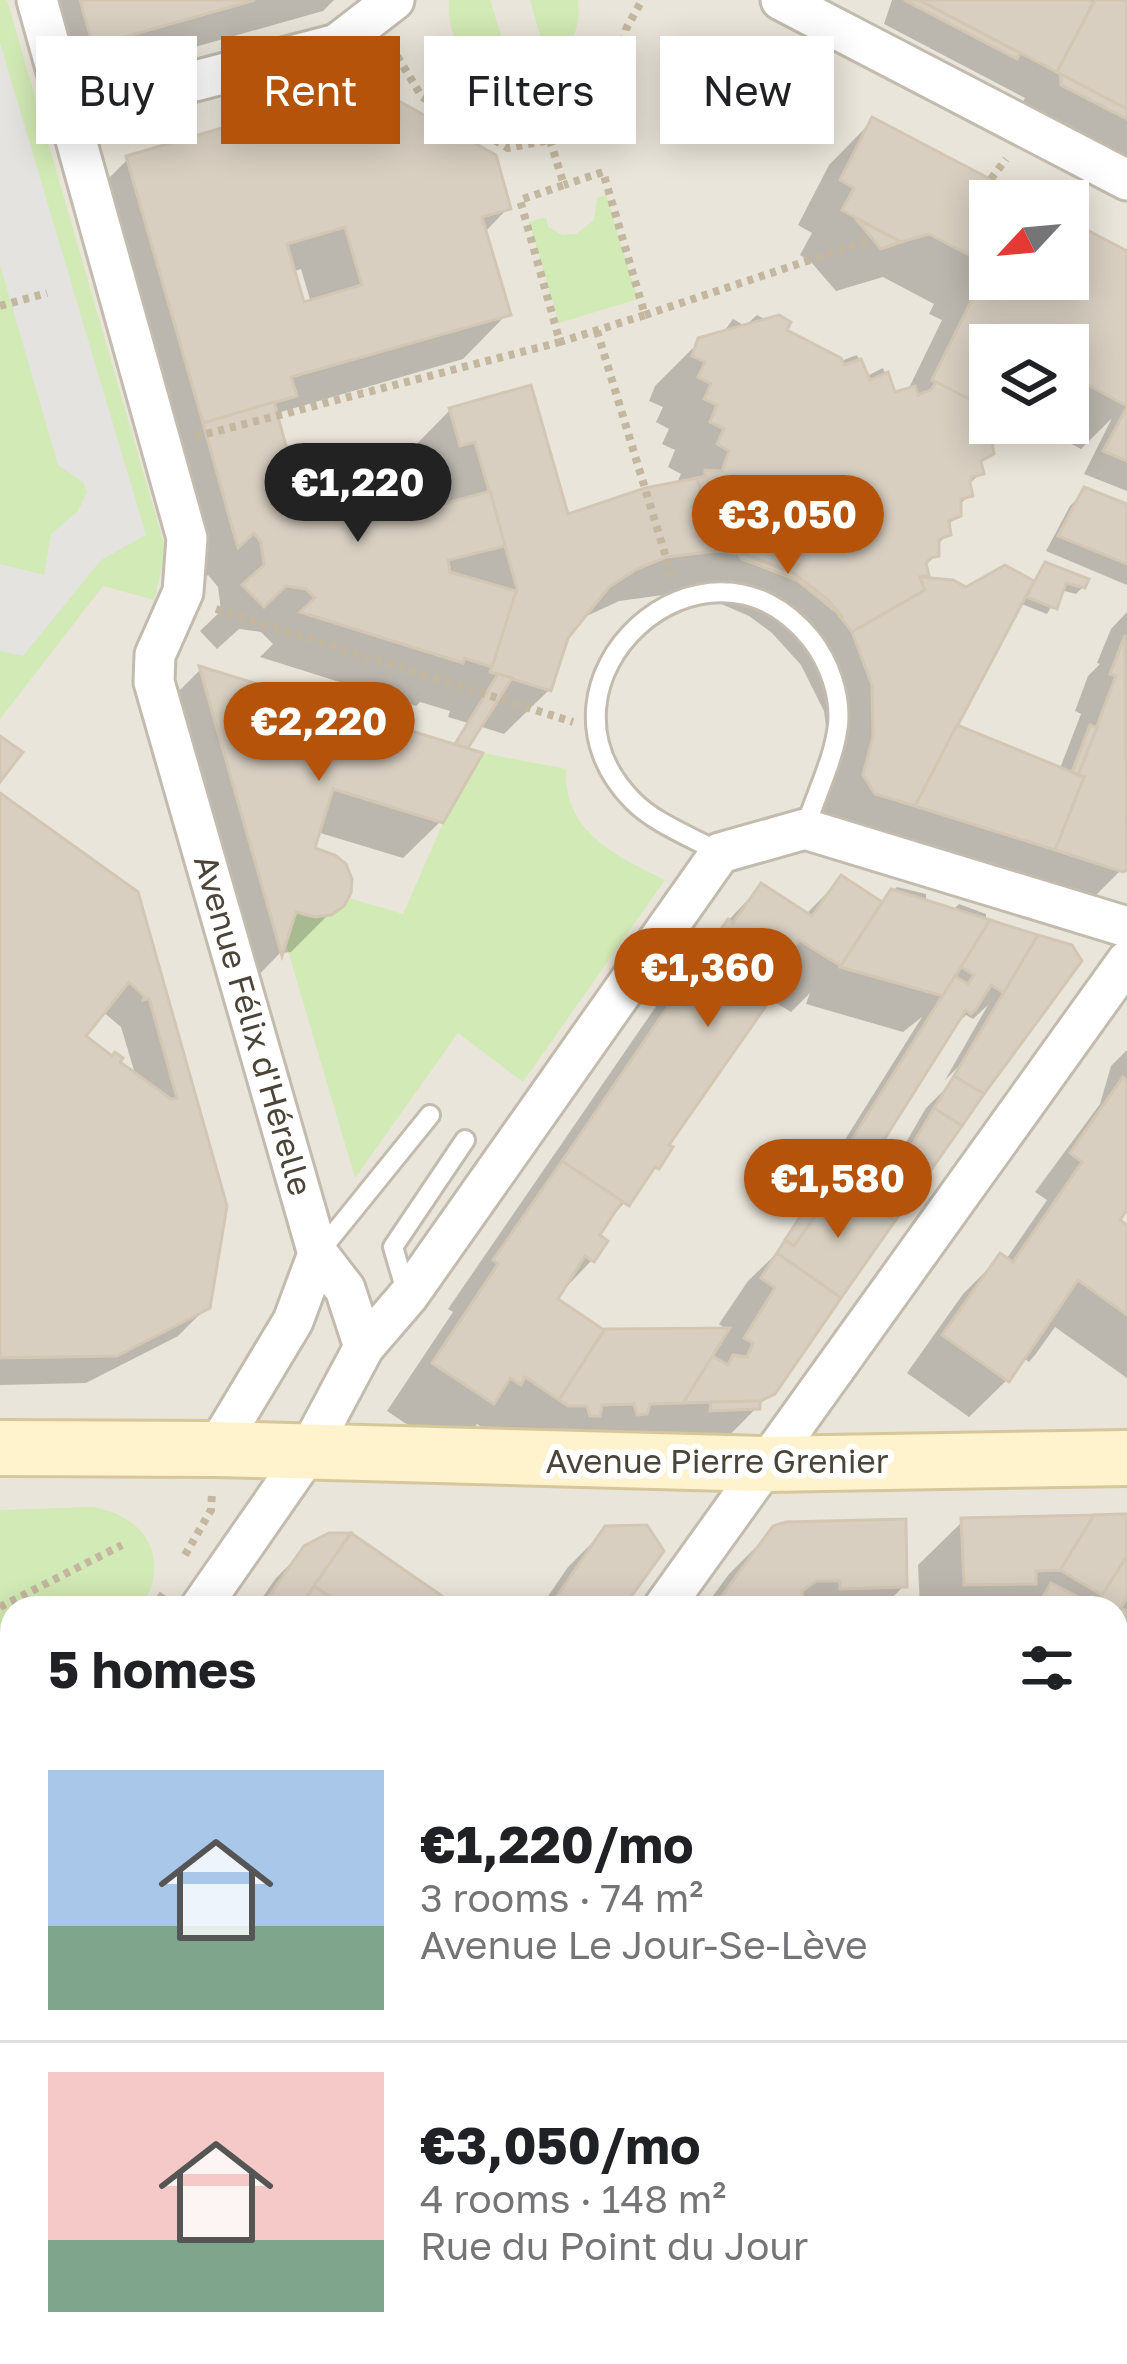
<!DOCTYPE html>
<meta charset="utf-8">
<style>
:root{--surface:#fff;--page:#f2f2f2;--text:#202124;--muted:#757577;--line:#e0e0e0;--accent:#b45309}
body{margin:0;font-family:"Golos Text",sans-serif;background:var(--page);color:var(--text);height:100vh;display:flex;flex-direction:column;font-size:45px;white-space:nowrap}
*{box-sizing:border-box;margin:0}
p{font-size:39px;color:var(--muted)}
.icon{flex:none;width:66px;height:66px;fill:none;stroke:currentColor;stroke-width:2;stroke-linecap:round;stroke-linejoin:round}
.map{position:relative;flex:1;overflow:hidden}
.drawer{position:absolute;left:0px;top:1596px;width:1128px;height:768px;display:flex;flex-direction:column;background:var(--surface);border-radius:36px 36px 0 0;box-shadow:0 6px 30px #0003}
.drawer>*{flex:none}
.top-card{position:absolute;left:36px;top:36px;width:1056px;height:108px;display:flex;gap:24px}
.needle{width:78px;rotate:244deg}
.controls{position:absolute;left:969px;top:180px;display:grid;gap:24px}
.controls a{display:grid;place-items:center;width:120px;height:120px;border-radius:0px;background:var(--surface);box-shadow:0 6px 30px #0003;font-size:60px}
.price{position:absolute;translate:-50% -102px;padding:0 27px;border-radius:42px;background:var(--accent);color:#fff;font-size:39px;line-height:78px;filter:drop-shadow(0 3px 6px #0008)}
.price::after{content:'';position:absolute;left:50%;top:72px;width:36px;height:27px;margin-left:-18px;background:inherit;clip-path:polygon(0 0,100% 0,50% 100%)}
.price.on{background:#222;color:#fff}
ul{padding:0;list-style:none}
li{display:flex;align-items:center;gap:36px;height:300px;padding:0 48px}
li+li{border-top:3px solid var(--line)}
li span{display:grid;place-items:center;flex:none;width:336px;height:240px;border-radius:0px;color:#555}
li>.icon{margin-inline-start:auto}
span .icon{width:144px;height:144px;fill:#fffc;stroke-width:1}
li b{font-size:51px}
h2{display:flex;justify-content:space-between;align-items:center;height:144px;padding:0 48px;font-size:51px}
.pill{padding:0 42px;border-radius:0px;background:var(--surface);box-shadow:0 6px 30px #0003;font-size:42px;line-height:108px}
.pill.on{background:var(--accent);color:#fff}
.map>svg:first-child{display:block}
.residential{fill:#eae5da;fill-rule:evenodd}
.green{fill:#d2eab5}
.parking{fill:#e5e3e0}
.shadow{fill:#0003;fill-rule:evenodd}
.building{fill:#d8cfc1;stroke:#d3c7b4;stroke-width:3;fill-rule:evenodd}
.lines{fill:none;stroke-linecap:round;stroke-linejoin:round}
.lane-casing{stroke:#c2bbae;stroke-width:24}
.street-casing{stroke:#c2bbae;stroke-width:45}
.secondary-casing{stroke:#d6c79b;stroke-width:60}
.path{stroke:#c4b79f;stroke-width:8;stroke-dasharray:6 6;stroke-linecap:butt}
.lane{stroke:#fff;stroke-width:18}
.street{stroke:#fff;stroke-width:39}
.secondary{stroke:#fff3cd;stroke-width:54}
.labels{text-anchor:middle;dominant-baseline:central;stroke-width:12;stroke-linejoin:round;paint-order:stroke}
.street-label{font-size:33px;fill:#4b4439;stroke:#fff}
</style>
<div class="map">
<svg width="1127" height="2364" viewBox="0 0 1127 2364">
<rect width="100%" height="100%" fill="#f6f3ec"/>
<!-- residential -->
<path class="residential" d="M 0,0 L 1127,0 L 1127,2364 L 0,2364 ZM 990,201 L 1068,201 L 1068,279 L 990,279 ZM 990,345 L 1068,345 L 1068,423 L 990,423 ZM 12,1608 L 1116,1608 L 1116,2352 L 12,2352 Z"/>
<!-- green -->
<g class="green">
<path d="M 0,0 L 7,0 L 166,551 L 154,600 L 103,586 L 0,719 Z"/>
<path d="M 449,0 L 490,0 L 508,57 L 543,46 L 530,0 L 578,0 C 589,96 442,102 449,0 Z"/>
<path d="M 606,195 L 638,299 L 559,323 L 529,222 L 546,217 L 548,227 L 562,235 L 576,234 L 594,220 L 597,198 Z"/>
<path d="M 483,753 L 566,769 C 563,832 616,856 665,880 L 523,1082 L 458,1033 L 355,1178 L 286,944 L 296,912 C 319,918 335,920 349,898 L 403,914 L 443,823 Z"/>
<path d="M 93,1507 C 146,1516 173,1560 140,1608 L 12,1608 L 12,1795 L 0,1812 L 0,1510 Z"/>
</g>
<!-- parking -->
<path class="parking" d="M 0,43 L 146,535 L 101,560 L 23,656 L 0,651 L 0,564 L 44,575 L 51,534 L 78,511 L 87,492 L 83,482 L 58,465 L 0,265 Z"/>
<!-- shadow -->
<g class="shadow">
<path d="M 23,0 L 334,0 L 323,11 L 49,88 Z"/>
<path d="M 892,0 L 1127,0 L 1127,176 L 1014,117 L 1025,98 L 884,24 Z"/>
<path d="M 873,120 L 1025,201 L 990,201 L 990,279 L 1068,279 L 1068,224 L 1127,255 L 1127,491 L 1084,474 L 1112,418 L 1081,449 L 1032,423 L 1068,423 L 1068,345 L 990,345 L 990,423 L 1000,423 L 1001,434 L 979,465 L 981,473 L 969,484 L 970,495 L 958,506 L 958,515 L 947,526 L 948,534 L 936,546 L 936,555 L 924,567 L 927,577 L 966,591 L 1032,584 L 1045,565 L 1083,587 L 1076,594 L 1061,590 L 1047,614 L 1019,603 L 953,727 L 1059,771 L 1081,714 L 1075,711 L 1088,676 L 1100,664 L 1097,663 L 1111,629 L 1127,612 L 1127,864 L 1083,908 L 821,818 L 831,765 L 824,711 L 801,665 L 772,633 L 749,616 L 719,603 L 670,594 L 619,601 L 574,622 L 559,652 L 549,690 L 504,734 L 479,726 L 463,750 L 441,821 L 403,858 L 317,832 L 312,849 L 347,896 L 291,952 L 280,953 L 244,990 L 164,706 L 200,670 L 453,747 L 468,723 L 448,717 L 450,711 L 420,702 L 416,706 L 260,657 L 273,644 L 261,632 L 239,629 L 217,649 L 200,631 L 221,611 L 218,587 L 208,575 L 193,589 L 83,204 L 128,159 L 508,208 L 484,233 L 507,314 L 463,359 L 274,414 L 287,460 L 383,519 L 396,520 L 438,509 L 431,484 L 416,489 L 406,455 L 450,410 L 566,518 L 676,485 L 681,474 L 668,467 L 675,450 L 662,444 L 669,429 L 656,422 L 663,407 L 649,401 L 655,386 L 700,341 L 722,334 L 733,319 L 745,326 L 757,315 L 841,361 L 857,355 L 865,377 L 883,368 L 893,396 L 907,392 L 942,320 L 929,314 L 934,304 L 883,277 L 836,291 L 811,262 L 800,255 L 812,233 L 798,225 L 829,165 ZM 301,269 L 311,303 L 302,306 L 292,272 Z"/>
<path d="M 1085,491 L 1127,508 L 1127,585 L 1046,551 L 1070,506 Z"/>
<path d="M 0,797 L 136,894 L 224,1206 L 207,1307 L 178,1336 L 86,1383 L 0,1385 ZM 102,1011 L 121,1027 L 136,1077 L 82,1037 Z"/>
<path d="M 841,879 L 880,904 L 897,887 L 926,894 L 926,903 L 952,911 L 959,904 L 986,914 L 986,922 L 1070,947 L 982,1092 L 772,1392 L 713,1452 L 514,1448 L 477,1424 L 471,1431 L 466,1427 L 444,1449 L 387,1411 L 453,1312 L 448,1309 L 681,970 L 761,886 L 805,915 ZM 810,993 L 806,1004 L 903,1032 L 922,1017 L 814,1189 L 818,1191 L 784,1246 L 748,1281 L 719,1324 L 729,1331 L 603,1333 L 554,1300 L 592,1260 L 595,1236 L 656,1167 L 664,1147 L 768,998 L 791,1012 ZM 988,1005 L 945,1080 L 957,1068 L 957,1077 L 926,1108 L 884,1180 L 866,1163 L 949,1032 L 966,1015 L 973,1019 Z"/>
<path d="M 1127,1050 L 1127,1204 L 1115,1221 L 1127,1229 L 1127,1378 L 1055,1327 L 1035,1355 L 1029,1362 L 1022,1357 L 1007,1380 L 969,1417 L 907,1373 L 963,1294 L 1000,1257 L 1005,1261 L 1047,1200 L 1035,1192 L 1100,1104 L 1111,1066 Z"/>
<path d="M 1127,1517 L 1127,1636 L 1116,1647 L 1116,1608 L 1036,1608 L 1040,1603 L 1029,1596 L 1020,1606 L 1024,1608 L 920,1608 L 918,1565 L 963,1521 Z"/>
<path d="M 606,1529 L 620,1608 L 540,1608 L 568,1567 Z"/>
<path d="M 774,1529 L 904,1586 L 882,1608 L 704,1608 L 729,1574 Z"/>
<path d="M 350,1536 L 454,1608 L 255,1608 L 276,1578 L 305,1549 Z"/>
<path d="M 1116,1720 L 1127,1726 L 1127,1869 L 1117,1879 Z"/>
<path d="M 1127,1920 L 1127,1973 L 1116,1967 L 1116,1938 Z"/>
<path d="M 12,1954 L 12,2096 L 0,2111 L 0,1972 Z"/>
<path d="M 1127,2080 L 1127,2364 L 1125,2364 L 1109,2352 L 1116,2352 L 1116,2229 L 1125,2215 L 1116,2209 L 1116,2096 Z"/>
<path d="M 12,2111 L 12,2185 L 0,2177 L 0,2128 Z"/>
<path d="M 0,2208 L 12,2216 L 12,2352 L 88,2352 L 76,2364 L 0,2364 Z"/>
<path d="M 257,2352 L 698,2352 L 688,2364 L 274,2364 Z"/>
<path d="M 924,2352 L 925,2352 L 944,2364 L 914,2364 Z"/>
</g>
<!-- building -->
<g class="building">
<path d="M 80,0 L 255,0 L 93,46 Z"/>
<path d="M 904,0 L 919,0 L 1020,53 L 1017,59 Z"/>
<path d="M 919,0 L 1088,0 L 1093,3 L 1057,72 Z"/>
<path d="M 1095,0 L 1127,0 L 1127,109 L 1057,72 Z"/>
<path d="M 1060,74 L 1127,109 L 1127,119 L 1061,85 Z"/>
<path d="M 370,85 L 496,155 L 511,209 L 482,217 L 511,315 L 291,377 L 297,396 L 203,423 L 126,156 ZM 345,227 L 362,285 L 304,302 L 287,244 Z"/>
<path d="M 872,117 L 1032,201 L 990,201 L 990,279 L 1068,279 L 1068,220 L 1127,251 L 1127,406 L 1068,374 L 1068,345 L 990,345 L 990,410 L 932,380 L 984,275 L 971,269 L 977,259 L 929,234 L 901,242 L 842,210 L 854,188 L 840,180 Z"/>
<path d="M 855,218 L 887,235 L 901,242 L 881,249 Z"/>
<path d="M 779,315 L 791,322 L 787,330 L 841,358 L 844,365 L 861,359 L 870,380 L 888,372 L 895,392 L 915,386 L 918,395 L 931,390 L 936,382 L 990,410 L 990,423 L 1003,423 L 1004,435 L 992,441 L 994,454 L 981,461 L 984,474 L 972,477 L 970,483 L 973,496 L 961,499 L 961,516 L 949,521 L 951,535 L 939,539 L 939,556 L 930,558 L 926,563 L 929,575 L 920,577 L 925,590 L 852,632 L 827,599 L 793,573 L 748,555 L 717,551 L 697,478 L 705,476 L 705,470 L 722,471 L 729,451 L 717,444 L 724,429 L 710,422 L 717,405 L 704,399 L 711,384 L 698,377 L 705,362 L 692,356 L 698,338 Z"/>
<path d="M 531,385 L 568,514 L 645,488 L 697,478 L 717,551 L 666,557 L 637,569 L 609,587 L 568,638 L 551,691 L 490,672 L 517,588 L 475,442 L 460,446 L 449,408 Z"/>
<path d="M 274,402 L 289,457 L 319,449 L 384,516 L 396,517 L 490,491 L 505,546 L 448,560 L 450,572 L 516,591 L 492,667 L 464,658 L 463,663 L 300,612 L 315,598 L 306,589 L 286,586 L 264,607 L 242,585 L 264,565 L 261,542 L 254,533 L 238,548 L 203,423 Z"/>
<path d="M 1127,407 L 1127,461 L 1103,451 Z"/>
<path d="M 1084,487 L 1127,504 L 1127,564 L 1058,536 Z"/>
<path d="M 738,553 L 793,573 L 827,599 L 843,617 L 797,580 L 742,559 Z"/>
<path d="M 1045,562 L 1089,579 L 1085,588 L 1066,583 L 1057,609 L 1026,597 Z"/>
<path d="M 1005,565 L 1034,581 L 915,806 L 875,794 L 863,775 L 873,736 L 872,685 L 852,632 L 925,590 L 920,577 L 953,580 L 966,587 Z"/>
<path d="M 1125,635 L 1127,870 L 1123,872 L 1055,850 L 1084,777 L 1078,775 L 1116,676 L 1110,674 Z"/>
<path d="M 199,666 L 483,753 L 443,823 L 333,789 L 315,848 L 335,855 L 346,864 L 352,879 L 351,893 L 344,906 L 331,915 L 315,917 L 296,912 L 282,956 Z"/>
<path d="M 498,674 L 512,678 L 468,748 L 455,744 Z"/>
<path d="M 957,725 L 1084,777 L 1055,850 L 915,806 Z"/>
<path d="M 1090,725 L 1097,728 L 1078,775 L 1072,772 Z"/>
<path d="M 0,736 L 23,752 L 0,782 Z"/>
<path d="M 0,793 L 138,892 L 227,1206 L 210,1308 L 117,1356 L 0,1358 ZM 129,982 L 144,996 L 143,1000 L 149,998 L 177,1098 L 171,1099 L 120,1062 L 123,1058 L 115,1052 L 112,1056 L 86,1036 Z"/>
<path d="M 841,875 L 882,902 L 841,966 L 799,940 L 782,965 L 791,970 L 669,1145 L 673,1147 L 659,1169 L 655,1167 L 629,1206 L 562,1161 L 728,919 L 733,923 L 761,883 L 812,916 Z"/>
<path d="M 891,889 L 990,920 L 943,996 L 840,967 Z"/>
<path d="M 990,920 L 1038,935 L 1004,993 L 991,985 L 976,1009 L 971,1014 L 966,1010 L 870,1162 L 891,1182 L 875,1208 L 840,1187 L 852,1168 L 839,1160 L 955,976 L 968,984 L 974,975 L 961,967 Z"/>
<path d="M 1038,935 L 1072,945 L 1082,961 L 984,1094 L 954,1076 Z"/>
<path d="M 954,1076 L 984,1094 L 962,1126 L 934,1108 Z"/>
<path d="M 1123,1077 L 1127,1080 L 1127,1210 L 1120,1220 L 1127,1225 L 1127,1315 L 1078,1280 L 1009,1382 L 942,1335 L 1000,1253 L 1013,1262 L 1082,1162 L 1070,1153 Z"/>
<path d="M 934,1108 L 962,1126 L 895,1221 L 875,1208 Z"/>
<path d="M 838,1159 L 852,1168 L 840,1187 L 825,1178 Z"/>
<path d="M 562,1161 L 622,1201 L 600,1235 L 608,1241 L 594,1262 L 585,1256 L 558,1299 L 604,1330 L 559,1400 L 525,1377 L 521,1385 L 510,1378 L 494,1404 L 432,1363 L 498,1264 L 493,1260 Z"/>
<path d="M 835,1185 L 837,1185 L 794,1246 L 785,1240 L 819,1187 L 830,1193 Z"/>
<path d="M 837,1185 L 895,1221 L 841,1298 L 777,1253 L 785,1240 L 794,1246 Z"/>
<path d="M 777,1253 L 841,1298 L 775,1394 L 760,1401 L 683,1403 L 712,1356 L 728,1365 L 733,1355 L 747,1357 L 753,1343 L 744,1338 L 775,1288 L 761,1278 Z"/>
<path d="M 730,1328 L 683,1403 L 650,1404 L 647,1414 L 637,1415 L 634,1404 L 602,1405 L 600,1416 L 590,1416 L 587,1406 L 568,1406 L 559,1400 L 605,1329 Z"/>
<path d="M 760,1401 L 760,1409 L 710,1411 L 711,1402 Z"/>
<path d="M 1121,1514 L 1127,1514 L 1127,1556 L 1102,1595 L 1060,1570 L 1094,1515 Z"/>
<path d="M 1094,1515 L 1060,1570 L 1036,1571 L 1036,1584 L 964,1585 L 961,1518 Z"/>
<path d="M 906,1519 L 907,1587 L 840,1589 L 840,1581 L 816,1581 L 802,1591 L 802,1608 L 713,1608 L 773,1526 L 786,1522 Z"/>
<path d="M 647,1525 L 664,1551 L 623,1608 L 575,1608 L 557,1596 L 605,1526 Z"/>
<path d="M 329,1533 L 351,1533 L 299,1608 L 261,1608 L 304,1546 Z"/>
<path d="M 351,1533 L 442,1596 L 435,1608 L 339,1608 L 341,1605 L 314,1586 Z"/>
<path d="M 1127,1556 L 1127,1598 L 1121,1608 L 1127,1611 L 1127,1636 L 1117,1652 L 1116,1608 L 1094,1608 Z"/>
<path d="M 1051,1583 L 1095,1605 L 1036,1608 Z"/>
<path d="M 314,1586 L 341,1605 L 339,1608 L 299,1608 Z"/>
<path d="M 1116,1716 L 1127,1723 L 1127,1850 L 1116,1844 Z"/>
<path d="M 12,1971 L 12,2099 L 0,2116 L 0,1988 Z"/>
<path d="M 1127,2088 L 1127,2170 L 1116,2162 L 1116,2105 Z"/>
<path d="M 0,2205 L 12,2214 L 11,2298 L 7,2294 L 10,2290 L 0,2283 Z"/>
<path d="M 1127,2222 L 1127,2285 L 1116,2301 L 1116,2239 Z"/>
<path d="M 12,2298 L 12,2352 L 88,2352 L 75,2364 L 26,2364 L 0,2345 L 0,2314 Z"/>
<path d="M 164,2352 L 230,2352 L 247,2364 L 151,2364 Z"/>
<path d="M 346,2352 L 533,2352 L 524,2364 L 355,2364 L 358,2360 Z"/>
<path d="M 549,2352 L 624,2352 L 641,2364 L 566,2364 Z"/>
</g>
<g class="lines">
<!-- lane casing -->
<g class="lane-casing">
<g id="lane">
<path d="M 720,853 C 692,837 656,824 633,801 C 515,681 706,508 811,639 C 829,662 841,695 838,725 C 834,760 815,796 805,829"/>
<path d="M 320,1251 L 430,1115"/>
<path d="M 406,1291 L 393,1247 L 465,1140"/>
<path d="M 741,2364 L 749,2352"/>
<path d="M 884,2364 L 891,2352"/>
</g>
</g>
<!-- street casing -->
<g class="street-casing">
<g id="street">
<path d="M 37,0 L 187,538 L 183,592 L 155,655 L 154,682 L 318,1254 L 345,1289 L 364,1347"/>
<path d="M 781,0 L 1127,180"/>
<path d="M 68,114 L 337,44 L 394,0"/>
<path d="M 216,1449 L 293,1321 L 318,1254"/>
<path d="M 200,1608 L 307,1454 L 364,1347 L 408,1296 L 720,853 L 805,829 L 1127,927"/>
<path d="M 663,1608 L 1127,961"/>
<path d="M 0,1897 L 12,1880"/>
<path d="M 0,2153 L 12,2161"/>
<path d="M 289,2352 L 306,2364"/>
<path d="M 110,2364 L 124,2352"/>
</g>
</g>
<!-- secondary casing -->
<g class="secondary-casing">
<path id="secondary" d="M 0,1448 L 216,1449 L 767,1464 L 1127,1458"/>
</g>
<!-- path -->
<g class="path">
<path d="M 391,46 L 422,97 L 508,148 L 550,140 L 587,123 L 609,105 L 626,29 L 642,0"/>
<path d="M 550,140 L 564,185 L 520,200 L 560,342 L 645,315 L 603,172 L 564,185"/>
<path d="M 991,179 L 1006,159"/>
<path d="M 0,306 L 47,293"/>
<path d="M 645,315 L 873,239"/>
<path d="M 597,331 L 672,577"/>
<path d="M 195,437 L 560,342"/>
<path d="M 216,609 L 573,722"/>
<path d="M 185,1555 L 211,1510 L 212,1493"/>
<path d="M 0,1607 L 122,1545"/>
<path d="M 153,1608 L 163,1594"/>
<path d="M 0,1826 L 12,1809"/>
</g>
<!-- lane -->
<use href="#lane" class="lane"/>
<!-- street -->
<use href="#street" class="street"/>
<!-- secondary -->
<use href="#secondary" class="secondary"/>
</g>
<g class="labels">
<!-- street labels -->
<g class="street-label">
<text transform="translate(254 1025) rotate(74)">Avenue Félix d'Hérelle</text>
<text x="717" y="1460">Avenue Pierre Grenier</text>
</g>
</g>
</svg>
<div class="controls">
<a><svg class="needle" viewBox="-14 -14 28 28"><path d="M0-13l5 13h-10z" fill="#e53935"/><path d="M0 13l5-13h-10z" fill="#757577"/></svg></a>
<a><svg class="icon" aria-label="layers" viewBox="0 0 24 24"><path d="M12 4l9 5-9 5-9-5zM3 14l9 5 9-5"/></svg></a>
</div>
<b class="price on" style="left:358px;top:545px">€1,220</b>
<b class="price" style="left:788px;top:577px">€3,050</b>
<b class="price" style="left:319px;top:784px">€2,220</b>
<b class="price" style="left:708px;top:1030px">€1,360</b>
<b class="price" style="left:838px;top:1241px">€1,580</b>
<div class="top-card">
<a class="pill">Buy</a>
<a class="pill on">Rent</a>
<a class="pill">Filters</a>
<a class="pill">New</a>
</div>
<section class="drawer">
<h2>5 homes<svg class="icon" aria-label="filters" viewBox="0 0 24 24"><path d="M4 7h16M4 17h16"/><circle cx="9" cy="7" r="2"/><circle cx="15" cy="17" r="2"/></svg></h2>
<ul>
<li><span style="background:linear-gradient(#a9c7e8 65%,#7fa58c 0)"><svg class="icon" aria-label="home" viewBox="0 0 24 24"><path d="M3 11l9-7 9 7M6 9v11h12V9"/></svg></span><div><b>€1,220/mo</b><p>3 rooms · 74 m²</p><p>Avenue Le Jour-Se-Lève</p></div></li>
<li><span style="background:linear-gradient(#f6c9c9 70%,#7fa58c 0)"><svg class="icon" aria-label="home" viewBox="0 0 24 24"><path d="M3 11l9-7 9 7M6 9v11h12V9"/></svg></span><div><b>€3,050/mo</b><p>4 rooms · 148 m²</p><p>Rue du Point du Jour</p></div></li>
</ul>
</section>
</div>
